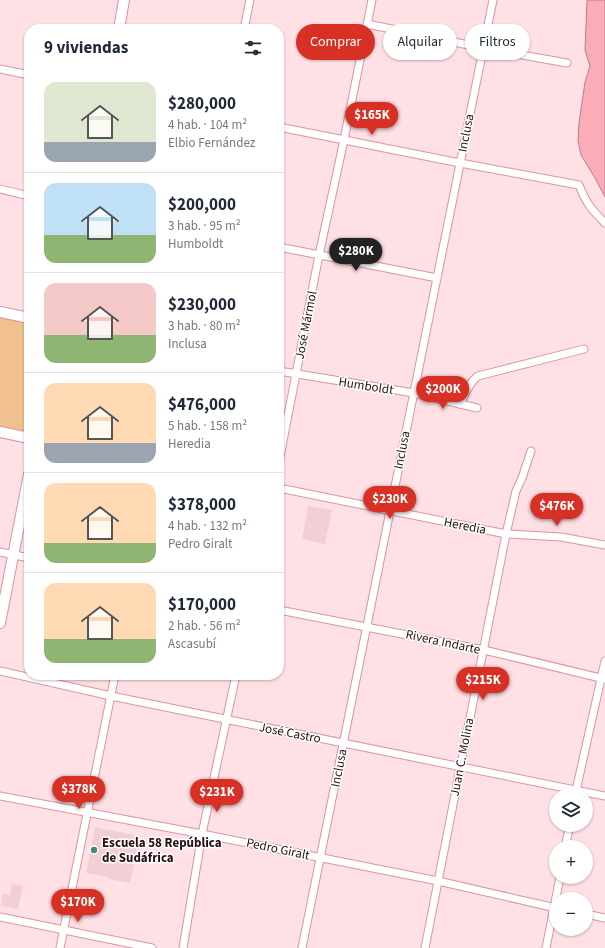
<!DOCTYPE html>
<html lang="es">
<meta charset="utf-8">
<style>
:root{--surface:#fff;--page:#f2f2f3;--text:#1f2937;--muted:#747a83;--line:#e0e1e3;--accent:#d93025}
body{margin:0;font-family:"Source Sans 3",sans-serif;background:var(--page);color:var(--text);height:100vh;display:flex;flex-direction:column;font-size:15px;white-space:nowrap}
*{box-sizing:border-box;margin:0}
p{font-size:13px;color:var(--muted)}
.icon{flex:none;width:22px;height:22px;fill:none;stroke:currentColor;stroke-width:2;stroke-linecap:round;stroke-linejoin:round}
.map{position:relative;flex:1;overflow:hidden}
.side{position:absolute;left:24px;top:24px;width:260px;height:656px;display:flex;flex-direction:column;background:var(--surface);border-radius:16px;box-shadow:0 1px 3px #0004}
.side>*{flex:none}
.banner{position:absolute;left:296px;top:24px;width:249px;height:36px;display:flex;gap:8px}
.fabs{position:absolute;left:549px;top:788px;display:grid;gap:8px}
.fabs a{display:grid;place-items:center;width:44px;height:44px;border-radius:50%;background:var(--surface);box-shadow:0 1px 3px #0004;font-size:20px}
.price{position:absolute;translate:-50% -34px;padding:0 9px;border-radius:14px;background:var(--accent);color:#fff;font-size:13px;line-height:26px;filter:drop-shadow(0 1px 2px #0008)}
.price::after{content:'';position:absolute;left:50%;top:24px;width:12px;height:9px;margin-left:-6px;background:inherit;clip-path:polygon(0 0,100% 0,50% 100%)}
.price.selected{background:#222;color:#fff}
ul{padding:0;list-style:none}
li{display:flex;align-items:center;gap:12px;height:100px;padding:0 20px}
li+li{border-top:1px solid var(--line)}
li span{display:grid;place-items:center;flex:none;width:112px;height:80px;border-radius:12px;color:#555}
li>.icon{margin-inline-start:auto}
span .icon{width:48px;height:48px;fill:#fffc;stroke-width:1}
li b{font-size:17px}
h2{display:flex;justify-content:space-between;align-items:center;height:48px;padding:0 20px;font-size:17px}
.chip{padding:0 14px;border-radius:18px;background:var(--surface);box-shadow:0 1px 3px #0004;font-size:14px;line-height:36px}
.chip.selected{background:var(--accent);color:#fff}
.map>svg:first-child{display:block}
.built{fill:#f1cfd4}
.green{fill:#f0c18e}
.water{fill:#faacb9;stroke:#bb7d88}
.lines{fill:none;stroke-linecap:round;stroke-linejoin:round}
.street-casing{stroke:#da95a0;stroke-width:9}
.secondary-casing{stroke:#da95a0;stroke-width:12}
.street{stroke:#fff;stroke-width:7}
.secondary{stroke:#fff;stroke-width:10}
.poi-dot{fill:#438a84;stroke:#fff;stroke-width:1.5}
.labels{text-anchor:middle;dominant-baseline:central;stroke-width:3;stroke-linejoin:round;paint-order:stroke}
.street-label{font-size:13px;fill:#290f15;stroke:#fff}
.poi-label{font-size:13px;font-weight:bold;fill:#290f15;stroke:#fff;text-anchor:start}
</style>
<div class="map">
<svg width="605" height="948" viewBox="0 0 605 948">
<rect width="100%" height="100%" fill="#ffe0e4"/>
<!-- built -->
<g class="built">
<path d="M 308,506 L 332,510 L 325,544 L 302,539 Z"/>
<path d="M 95,827 L 139,836 L 130,883 L 109,879 L 109,877 L 86,873 Z"/>
<path d="M 12,884 L 23,886 L 18,909 L 1,906 L 3,894 L 10,895 Z"/>
</g>
<!-- green -->
<path class="green" d="M 0,316 L 29,322 L 29,432 L 27,433 L 0,428 Z"/>
<!-- water -->
<path class="water" d="M 587,0 L 605,0 L 605,197 L 595,178 L 581,155 L 578,141 L 579,123 L 585,82 L 590,66 L 585,50 Z"/>
<g class="lines">
<!-- street casing -->
<g class="street-casing">
<g id="street">
<path d="M 367,24 L 483,48 L 567,63"/>
<path d="M 244,29 L 250,0"/>
<path d="M 0,69 L 29,75"/>
<path d="M 279,127 L 460,163 L 579,185 C 586,203 591,209 605,223"/>
<path d="M 0,189 L 29,196"/>
<path d="M 279,247 L 437,278"/>
<path d="M 279,371 L 414,393 L 477,408"/>
<path d="M 460,404 C 465,395 469,382 478,376 L 584,349"/>
<path d="M 279,462 L 319,255 L 344,140 L 372,0"/>
<path d="M 279,488 L 506,534 L 561,537 L 605,545"/>
<path d="M 0,552 L 29,558"/>
<path d="M 279,610 L 484,650 L 605,679"/>
<path d="M 0,671 L 111,696 L 605,796"/>
<path d="M 575,795 L 605,661"/>
<path d="M 0,796 L 202,834 L 438,881 L 556,908"/>
<path d="M 565,847 L 570,825"/>
<path d="M 586,914 L 605,918"/>
<path d="M 0,917 L 152,948"/>
<path d="M 60,948 L 115,675"/>
<path d="M 183,948 L 202,834 L 236,675"/>
<path d="M 302,948 L 493,0"/>
<path d="M 425,948 L 506,534 L 516,491 L 522,478 L 531,451"/>
<path d="M 546,948 L 560,877"/>
</g>
</g>
<!-- secondary casing -->
<g class="secondary-casing">
<g id="secondary">
<path d="M 119,29 L 124,0"/>
<path d="M 0,312 L 29,318"/>
<path d="M 0,432 L 29,438"/>
<path d="M 0,623 L 29,474"/>
</g>
</g>
<!-- street -->
<use href="#street" class="street"/>
<!-- secondary -->
<use href="#secondary" class="secondary"/>
</g>
<!-- markers -->
<circle class="poi-dot" cx="94" cy="850" r="4"/>
<g class="labels">
<!-- street labels -->
<g class="street-label">
<text transform="translate(466 133) rotate(-79)">Inclusa</text>
<text transform="translate(306 325) rotate(-79)">José Mármol</text>
<text transform="translate(366 386) rotate(9)">Humboldt</text>
<text transform="translate(402 450) rotate(-79)">Inclusa</text>
<text transform="translate(465 526) rotate(11)">Heredia</text>
<text transform="translate(443 642) rotate(12)">Rivera Indarte</text>
<text transform="translate(290 733) rotate(11)">José Castro</text>
<text transform="translate(462 757) rotate(-79)">Juan C. Molina</text>
<text transform="translate(339 768) rotate(-79)">Inclusa</text>
<text transform="translate(278 849) rotate(12)">Pedro Giralt</text>
</g>
<!-- poi labels -->
<g class="poi-label">
<text x="102" y="843">Escuela 58 República<tspan x="102" dy="15">de Sudáfrica</tspan></text>
</g>
</g>
</svg>
<div class="fabs">
<a><svg class="icon" aria-label="layers" viewBox="0 0 24 24"><path d="M12 4l9 5-9 5-9-5zM3 14l9 5 9-5"/></svg></a>
<a>+</a>
<a>−</a>
</div>
<b class="price" style="left:372px;top:136px">$165K</b>
<b class="price selected" style="left:356px;top:272px">$280K</b>
<b class="price" style="left:443px;top:410px">$200K</b>
<b class="price" style="left:390px;top:520px">$230K</b>
<b class="price" style="left:557px;top:527px">$476K</b>
<b class="price" style="left:483px;top:701px">$215K</b>
<b class="price" style="left:79px;top:810px">$378K</b>
<b class="price" style="left:217px;top:813px">$231K</b>
<b class="price" style="left:78px;top:923px">$170K</b>
<div class="banner">
<a class="chip selected">Comprar</a>
<a class="chip">Alquilar</a>
<a class="chip">Filtros</a>
</div>
<section class="side">
<h2>9 viviendas<svg class="icon" aria-label="filters" viewBox="0 0 24 24"><path d="M4 7h16M4 17h16"/><circle cx="9" cy="7" r="2"/><circle cx="15" cy="17" r="2"/></svg></h2>
<ul>
<li><span style="background:linear-gradient(#dfe7d0 75%,#9aa5b1 0)"><svg class="icon" aria-label="home" viewBox="0 0 24 24"><path d="M3 11l9-7 9 7M6 9v11h12V9"/></svg></span><div><b>$280,000</b><p>4 hab. · 104 m²</p><p>Elbio Fernández</p></div></li>
<li><span style="background:linear-gradient(#bfe0f5 65%,#8fb573 0)"><svg class="icon" aria-label="home" viewBox="0 0 24 24"><path d="M3 11l9-7 9 7M6 9v11h12V9"/></svg></span><div><b>$200,000</b><p>3 hab. · 95 m²</p><p>Humboldt</p></div></li>
<li><span style="background:linear-gradient(#f6c9c9 65%,#8fb573 0)"><svg class="icon" aria-label="home" viewBox="0 0 24 24"><path d="M3 11l9-7 9 7M6 9v11h12V9"/></svg></span><div><b>$230,000</b><p>3 hab. · 80 m²</p><p>Inclusa</p></div></li>
<li><span style="background:linear-gradient(#ffd9b3 75%,#9aa5b1 0)"><svg class="icon" aria-label="home" viewBox="0 0 24 24"><path d="M3 11l9-7 9 7M6 9v11h12V9"/></svg></span><div><b>$476,000</b><p>5 hab. · 158 m²</p><p>Heredia</p></div></li>
<li><span style="background:linear-gradient(#ffd9b3 75%,#8fb573 0)"><svg class="icon" aria-label="home" viewBox="0 0 24 24"><path d="M3 11l9-7 9 7M6 9v11h12V9"/></svg></span><div><b>$378,000</b><p>4 hab. · 132 m²</p><p>Pedro Giralt</p></div></li>
<li><span style="background:linear-gradient(#ffd9b3 70%,#8fb573 0)"><svg class="icon" aria-label="home" viewBox="0 0 24 24"><path d="M3 11l9-7 9 7M6 9v11h12V9"/></svg></span><div><b>$170,000</b><p>2 hab. · 56 m²</p><p>Ascasubí</p></div></li>
</ul>
</section>
</div>
